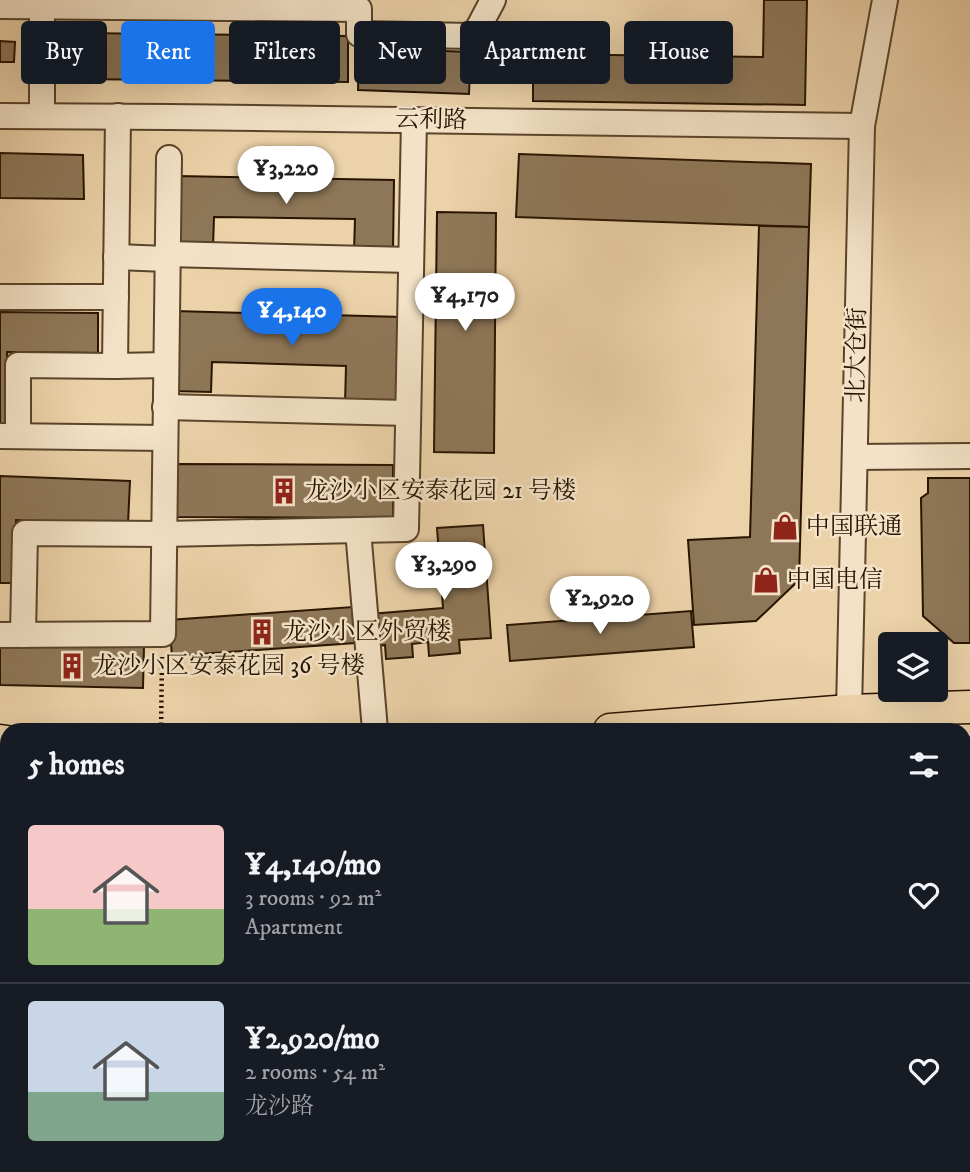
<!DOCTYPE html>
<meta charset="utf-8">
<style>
:root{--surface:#171b24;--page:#20242c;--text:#f1f3f6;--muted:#9ea1a6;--line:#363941;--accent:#1a73e8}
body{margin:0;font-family:"IM FELL DW Pica","Noto Serif SC",serif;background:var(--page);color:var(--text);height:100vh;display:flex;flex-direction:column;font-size:26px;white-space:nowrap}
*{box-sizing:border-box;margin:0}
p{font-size:23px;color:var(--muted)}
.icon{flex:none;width:38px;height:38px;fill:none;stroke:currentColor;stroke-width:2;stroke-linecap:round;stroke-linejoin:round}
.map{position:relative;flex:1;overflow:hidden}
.sheet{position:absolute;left:0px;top:723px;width:971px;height:450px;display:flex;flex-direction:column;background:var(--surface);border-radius:21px 21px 0 0;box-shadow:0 7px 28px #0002}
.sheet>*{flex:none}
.top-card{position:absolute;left:21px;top:21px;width:929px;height:63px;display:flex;gap:14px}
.tools{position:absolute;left:878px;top:632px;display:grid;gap:14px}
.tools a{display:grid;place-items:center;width:70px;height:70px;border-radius:7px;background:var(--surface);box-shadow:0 7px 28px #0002;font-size:35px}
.price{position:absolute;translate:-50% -60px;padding:0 16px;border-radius:24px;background:#fff;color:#222;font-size:23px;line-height:46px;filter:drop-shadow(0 2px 4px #0008)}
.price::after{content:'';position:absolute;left:50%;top:42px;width:21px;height:16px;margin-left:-10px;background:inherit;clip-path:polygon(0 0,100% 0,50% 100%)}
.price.current{background:var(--accent);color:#fff}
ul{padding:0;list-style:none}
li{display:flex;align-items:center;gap:21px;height:175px;padding:0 28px}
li+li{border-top:2px solid var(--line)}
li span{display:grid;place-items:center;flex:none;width:196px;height:140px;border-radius:7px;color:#555}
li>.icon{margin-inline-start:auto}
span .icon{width:84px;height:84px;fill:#fffc;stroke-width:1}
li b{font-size:30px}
h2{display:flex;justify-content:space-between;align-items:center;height:84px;padding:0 28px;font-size:30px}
.pill{padding:0 24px;border-radius:7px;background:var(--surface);box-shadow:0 7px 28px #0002;font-size:24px;line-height:63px}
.pill.current{background:var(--accent);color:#fff}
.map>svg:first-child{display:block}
.building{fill:#8e7758;stroke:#281500;stroke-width:2}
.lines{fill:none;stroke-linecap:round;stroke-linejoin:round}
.minor-casing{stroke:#59442a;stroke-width:28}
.major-casing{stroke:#281500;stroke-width:35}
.path{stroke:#281500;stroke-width:4.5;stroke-dasharray:2 3.5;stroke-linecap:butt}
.minor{stroke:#f3e2c7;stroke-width:24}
.major{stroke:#ecd2a9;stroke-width:32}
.labels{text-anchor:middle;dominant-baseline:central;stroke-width:5;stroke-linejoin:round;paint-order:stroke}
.street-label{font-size:24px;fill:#281500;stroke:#f3e2c7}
.poi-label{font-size:24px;fill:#281500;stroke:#f3e2c7;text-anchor:start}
</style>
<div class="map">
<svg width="970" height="1172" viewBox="0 0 970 1172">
<rect width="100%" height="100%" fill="#ecd2a9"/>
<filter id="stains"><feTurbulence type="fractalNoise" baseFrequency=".00286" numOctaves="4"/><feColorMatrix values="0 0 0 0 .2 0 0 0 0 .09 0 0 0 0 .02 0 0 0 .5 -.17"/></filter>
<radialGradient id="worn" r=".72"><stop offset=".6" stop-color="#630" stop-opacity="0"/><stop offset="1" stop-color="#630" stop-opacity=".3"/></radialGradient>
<!-- building -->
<g class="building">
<path d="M 764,0 L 807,0 L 805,105 L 533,101 L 533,54 L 763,57 Z"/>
<path d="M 78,33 L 348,36 L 348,82 L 78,79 Z"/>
<path d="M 0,41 L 15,42 L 14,62 L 0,62 Z"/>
<path d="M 359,48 L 471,52 L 469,94 L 358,90 Z"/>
<path d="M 0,153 L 83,155 L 84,199 L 0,198 Z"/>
<path d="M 519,154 L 811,164 L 809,227 L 516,217 Z"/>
<path d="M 177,176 L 394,180 L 393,252 L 354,251 L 355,219 L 214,217 L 213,247 L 176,247 Z"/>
<path d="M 437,212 L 496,213 L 494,453 L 434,452 Z"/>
<path d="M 759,226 L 809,227 L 799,580 L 756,621 L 694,625 L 688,540 L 750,537 Z"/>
<path d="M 174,311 L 402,317 L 400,404 L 345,403 L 346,366 L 212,362 L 211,392 L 172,391 Z"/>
<path d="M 0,312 L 98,313 L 98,353 L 7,352 L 7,424 L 0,424 Z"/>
<path d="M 175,464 L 393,465 L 393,518 L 174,517 Z"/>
<path d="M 0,476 L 130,481 L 128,524 L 16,520 L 14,583 L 0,583 Z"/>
<path d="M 928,478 L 970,478 L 970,643 L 954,643 L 923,616 L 921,498 L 928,493 Z"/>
<path d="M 483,525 L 491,638 L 459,640 L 460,653 L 429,656 L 428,642 L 412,644 L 413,657 L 386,659 L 385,645 L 372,647 L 370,614 L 443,608 L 437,528 Z"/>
<path d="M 353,607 L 355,643 L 172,656 L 169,620 Z"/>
<path d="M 691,611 L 694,647 L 510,661 L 507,625 Z"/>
<path d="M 0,643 L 144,646 L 143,688 L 0,685 Z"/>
<rect x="964" y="847" width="6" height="50"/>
<path d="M 964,985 L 970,1064 L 970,1172 L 936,1172 L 936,1166 L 964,1166 Z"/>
<path d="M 385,1166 L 555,1166 L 555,1172 L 304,1172 Z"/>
</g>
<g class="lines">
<!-- minor casing -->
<g class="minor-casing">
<g id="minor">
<path d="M 0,6 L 359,9 L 359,34 L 474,36 L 493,0"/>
<path d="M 0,116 L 170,117 L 862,126"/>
<path d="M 42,116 L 42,6"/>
<path d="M 118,116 L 115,366 L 166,365"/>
<path d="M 167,254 L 411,260"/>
<path d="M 116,257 L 167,259"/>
<path d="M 0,297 L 116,297"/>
<path d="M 165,407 L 408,413"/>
<path d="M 0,436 L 165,438"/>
<path d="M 18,436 L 18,365 L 115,366"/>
<path d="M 855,457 L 970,456"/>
<path d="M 358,530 L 375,730"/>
<path d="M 0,635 L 163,634 L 169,158"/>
<path d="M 23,635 L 25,533 L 164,534 L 406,529 L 414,120"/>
<path d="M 849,711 L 862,126 L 885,0"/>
<path d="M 964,910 L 970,910"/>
<path d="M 86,1166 L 86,1172"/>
<path d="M 183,1166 L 183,1172"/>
</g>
</g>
<!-- major casing -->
<g class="major-casing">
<g id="major">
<path d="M 610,730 L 849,711 L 970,707"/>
<path d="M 0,741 L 7,742"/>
<path d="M 964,754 L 970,754"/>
<path d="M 0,787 L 7,788"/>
<path d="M 881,1166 L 882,1172"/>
</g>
</g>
<!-- path -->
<path class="path" d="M 161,730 L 162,657"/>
<!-- minor -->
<use href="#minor" class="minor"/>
<!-- major -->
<use href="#major" class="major"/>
</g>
<!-- icons -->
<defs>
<g id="building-bare" transform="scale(2.1)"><path d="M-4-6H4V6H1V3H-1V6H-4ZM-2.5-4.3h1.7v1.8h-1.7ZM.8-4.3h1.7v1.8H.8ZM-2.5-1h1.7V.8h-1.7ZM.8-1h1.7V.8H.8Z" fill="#8f2418" stroke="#f3e2c7" stroke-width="2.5" paint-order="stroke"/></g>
<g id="shop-bare" transform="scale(2.1)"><path d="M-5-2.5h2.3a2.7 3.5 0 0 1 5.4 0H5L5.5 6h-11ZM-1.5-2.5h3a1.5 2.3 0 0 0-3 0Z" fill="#8f2418" stroke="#f3e2c7" stroke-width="2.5" paint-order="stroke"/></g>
</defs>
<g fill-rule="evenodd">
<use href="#building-bare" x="284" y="491"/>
<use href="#shop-bare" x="785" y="527"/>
<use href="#shop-bare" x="766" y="580"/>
<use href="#building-bare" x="262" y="632"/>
<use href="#building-bare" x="72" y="666"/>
</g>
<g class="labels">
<!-- street labels -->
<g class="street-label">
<text transform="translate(431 120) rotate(1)">云利路</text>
<text transform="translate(857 355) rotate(-89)">北大仓街</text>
</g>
<!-- poi labels -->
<g class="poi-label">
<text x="305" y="491">龙沙小区安泰花园 21 号楼</text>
<text x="806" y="527">中国联通</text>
<text x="787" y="580">中国电信</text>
<text x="283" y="632">龙沙小区外贸楼</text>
<text x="93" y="666">龙沙小区安泰花园 36 号楼</text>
</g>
</g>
<rect width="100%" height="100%" filter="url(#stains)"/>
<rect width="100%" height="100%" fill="url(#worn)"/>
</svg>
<div class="tools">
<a><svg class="icon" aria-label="layers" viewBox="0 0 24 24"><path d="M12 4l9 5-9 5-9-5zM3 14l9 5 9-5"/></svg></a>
</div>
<b class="price" style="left:286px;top:206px">¥3,220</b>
<b class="price" style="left:465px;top:333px">¥4,170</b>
<b class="price current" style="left:292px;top:348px">¥4,140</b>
<b class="price" style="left:444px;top:602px">¥3,290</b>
<b class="price" style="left:600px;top:636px">¥2,920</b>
<div class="top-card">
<a class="pill">Buy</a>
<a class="pill current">Rent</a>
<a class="pill">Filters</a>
<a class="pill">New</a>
<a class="pill">Apartment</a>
<a class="pill">House</a>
</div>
<section class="sheet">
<h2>5 homes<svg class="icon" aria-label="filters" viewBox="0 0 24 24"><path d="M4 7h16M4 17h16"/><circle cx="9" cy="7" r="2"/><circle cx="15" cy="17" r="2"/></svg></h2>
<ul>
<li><span style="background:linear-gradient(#f6c9c9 60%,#8fb573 0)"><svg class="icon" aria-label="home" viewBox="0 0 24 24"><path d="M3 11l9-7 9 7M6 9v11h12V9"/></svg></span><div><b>¥4,140/mo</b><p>3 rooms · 92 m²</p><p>Apartment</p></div><svg class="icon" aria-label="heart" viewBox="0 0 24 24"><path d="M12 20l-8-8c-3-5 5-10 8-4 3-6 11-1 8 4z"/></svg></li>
<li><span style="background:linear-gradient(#c9d6e8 65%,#7fa58c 0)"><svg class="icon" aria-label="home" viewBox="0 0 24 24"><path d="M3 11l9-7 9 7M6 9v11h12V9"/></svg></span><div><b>¥2,920/mo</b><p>2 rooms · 54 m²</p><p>龙沙路</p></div><svg class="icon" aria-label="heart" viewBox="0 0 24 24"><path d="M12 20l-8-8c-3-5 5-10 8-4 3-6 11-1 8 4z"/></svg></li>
</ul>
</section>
</div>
